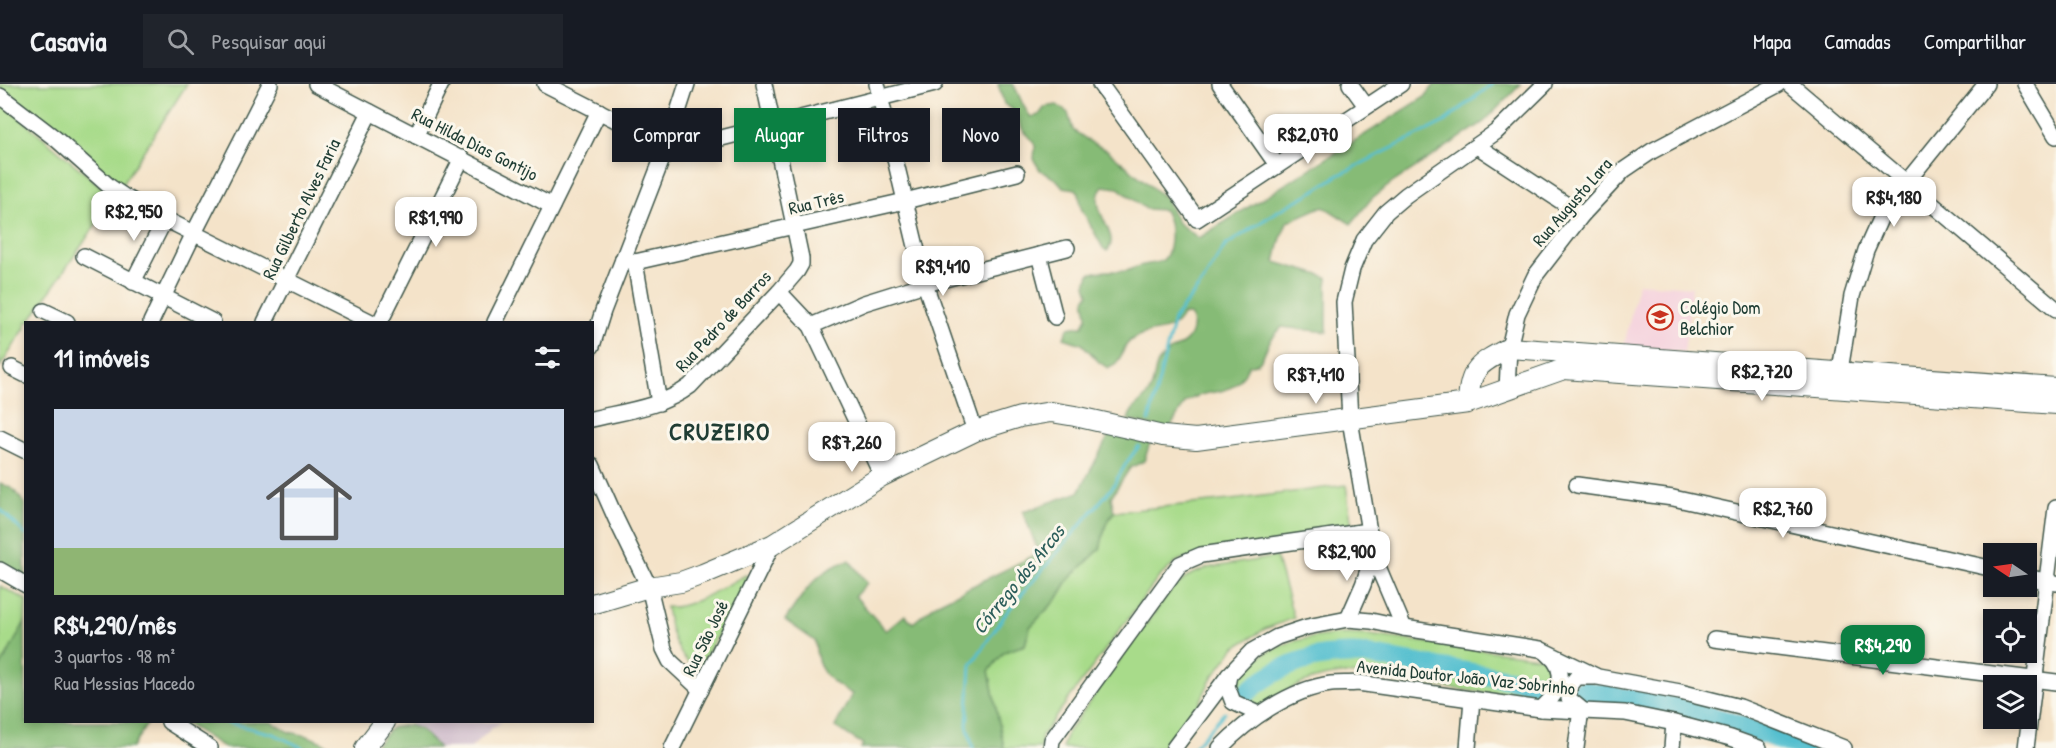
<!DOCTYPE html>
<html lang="pt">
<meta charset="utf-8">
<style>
:root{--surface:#171b24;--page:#20242c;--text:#f1f3f6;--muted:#9ea1a6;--line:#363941;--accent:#0b8043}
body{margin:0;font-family:"Patrick Hand",sans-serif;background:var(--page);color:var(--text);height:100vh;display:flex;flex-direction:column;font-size:22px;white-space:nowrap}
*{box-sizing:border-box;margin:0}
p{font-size:20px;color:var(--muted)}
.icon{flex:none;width:33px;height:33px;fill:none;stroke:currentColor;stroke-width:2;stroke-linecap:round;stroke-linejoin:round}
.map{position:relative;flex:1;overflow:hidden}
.details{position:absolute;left:24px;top:237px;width:570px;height:402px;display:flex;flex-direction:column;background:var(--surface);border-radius:0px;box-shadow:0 3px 9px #0003}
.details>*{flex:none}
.top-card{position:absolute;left:612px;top:24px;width:570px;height:54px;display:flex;gap:12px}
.needle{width:39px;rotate:283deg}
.fabs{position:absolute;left:1983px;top:459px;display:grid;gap:12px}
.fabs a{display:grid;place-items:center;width:54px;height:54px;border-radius:0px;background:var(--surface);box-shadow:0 3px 9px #0003;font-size:30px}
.price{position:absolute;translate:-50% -51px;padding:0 14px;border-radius:12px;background:#fff;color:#222;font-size:20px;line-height:39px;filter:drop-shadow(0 2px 3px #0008)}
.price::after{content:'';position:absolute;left:50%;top:36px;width:18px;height:14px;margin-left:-9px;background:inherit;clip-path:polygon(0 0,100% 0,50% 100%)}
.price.selected{background:var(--accent);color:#fff}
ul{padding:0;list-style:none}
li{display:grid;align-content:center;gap:12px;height:318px;padding:0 30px}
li+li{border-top:2px solid var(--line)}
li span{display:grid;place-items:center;height:186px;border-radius:0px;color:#555}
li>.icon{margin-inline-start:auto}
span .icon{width:108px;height:108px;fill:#fffc;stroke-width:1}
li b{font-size:26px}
h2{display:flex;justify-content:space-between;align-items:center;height:72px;padding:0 30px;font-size:26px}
.tag{padding:0 21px;border-radius:0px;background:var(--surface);box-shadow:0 3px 9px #0003;font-size:21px;line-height:54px}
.tag.selected{background:var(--accent);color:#fff}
header{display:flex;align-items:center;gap:36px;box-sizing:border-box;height:84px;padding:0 30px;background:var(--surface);border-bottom:2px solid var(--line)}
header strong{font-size:28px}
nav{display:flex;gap:33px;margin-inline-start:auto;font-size:21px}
.search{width:420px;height:54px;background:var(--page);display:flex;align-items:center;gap:15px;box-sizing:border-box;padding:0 21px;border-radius:0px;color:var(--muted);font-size:22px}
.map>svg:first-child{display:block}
.built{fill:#f4cfdc}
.industrial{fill:#d0bdcc}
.green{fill:#a8db8a;stroke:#648c5f;stroke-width:1.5}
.forest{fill:#86bb76;stroke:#527c55;stroke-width:1.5}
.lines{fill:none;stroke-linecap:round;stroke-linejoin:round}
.stream{stroke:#54bfcf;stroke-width:3}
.river{stroke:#54bfcf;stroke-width:20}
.minor-casing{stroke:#3f564a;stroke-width:18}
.major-casing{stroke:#3f564a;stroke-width:22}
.minor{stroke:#fff;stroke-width:15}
.major{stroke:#fff;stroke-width:20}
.labels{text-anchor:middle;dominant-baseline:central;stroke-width:6;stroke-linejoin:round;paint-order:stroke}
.street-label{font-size:18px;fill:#1f3d34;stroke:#fbf7ec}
.poi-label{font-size:18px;fill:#1f3d34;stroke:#fbf7ec;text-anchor:start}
.water-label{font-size:20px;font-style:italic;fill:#2c5e5b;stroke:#fbf7ec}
.district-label{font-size:24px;font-weight:bold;letter-spacing:1.5px;fill:#1f3d34;stroke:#fbf7ec}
</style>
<header>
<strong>Casavia</strong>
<div class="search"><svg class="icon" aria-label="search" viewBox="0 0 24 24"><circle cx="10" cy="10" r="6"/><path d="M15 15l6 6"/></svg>Pesquisar aqui</div>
<nav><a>Mapa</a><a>Camadas</a><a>Compartilhar</a></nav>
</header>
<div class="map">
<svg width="2056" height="664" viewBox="0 0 2056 664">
<rect width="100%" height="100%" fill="#fbf7ec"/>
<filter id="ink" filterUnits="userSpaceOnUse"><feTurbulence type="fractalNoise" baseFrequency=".0167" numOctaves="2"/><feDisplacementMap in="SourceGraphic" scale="12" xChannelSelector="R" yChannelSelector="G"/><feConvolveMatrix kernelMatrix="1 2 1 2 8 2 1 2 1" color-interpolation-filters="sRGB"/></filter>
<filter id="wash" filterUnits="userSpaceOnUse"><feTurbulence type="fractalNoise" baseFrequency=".008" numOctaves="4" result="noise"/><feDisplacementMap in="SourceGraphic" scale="24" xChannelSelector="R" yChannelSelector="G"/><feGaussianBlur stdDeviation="1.35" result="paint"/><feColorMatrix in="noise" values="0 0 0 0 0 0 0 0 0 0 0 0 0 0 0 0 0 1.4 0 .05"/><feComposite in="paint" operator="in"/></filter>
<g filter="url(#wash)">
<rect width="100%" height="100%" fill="#f4e3c9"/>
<!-- built -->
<path class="built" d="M 1638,199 L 1692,203 L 1684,268 L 1624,262 Z"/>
<!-- industrial -->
<path class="industrial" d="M 416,638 L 502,638 L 492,644 L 471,664 L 439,664 L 391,644 Z"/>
<!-- green -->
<g class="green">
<path d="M 0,0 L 187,0 L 119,105 L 59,50 L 0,4 Z"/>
<path d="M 0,17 L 114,114 L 29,238 L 26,238 L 25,244 L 0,283 Z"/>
<path d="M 1346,401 L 1352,444 L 1179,476 L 1159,493 L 1042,651 L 1040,664 L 1004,664 L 989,587 L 1004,568 L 1025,561 L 1030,543 L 1057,515 L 1069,495 L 1100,465 L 1106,440 L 1114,428 L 1240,415 Z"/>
<path d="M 1276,473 L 1294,534 L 1265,545 L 1234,564 L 1211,595 L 1197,624 L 1160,664 L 1062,664 L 1067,649 L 1171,506 L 1190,491 L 1207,484 Z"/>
<path d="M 746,491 L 748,495 L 741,511 L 697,587 C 676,570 670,549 666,523 C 689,526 725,501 746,491 Z"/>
<path d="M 0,502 L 26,516 L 25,538 L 0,584 Z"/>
<path d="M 1342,550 L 1369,551 L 1545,574 L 1559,590 L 1543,617 L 1351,590 C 1314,590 1289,604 1259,623 L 1243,618 L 1234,608 L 1235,593 C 1269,560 1296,554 1342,550 Z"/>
</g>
<!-- forest -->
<g class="forest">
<path d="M 998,0 L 1013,0 C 1020,11 1022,23 1031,33 L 1039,31 L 1045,23 L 1057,21 L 1068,29 L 1073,46 L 1094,60 L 1107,66 L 1166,115 L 1178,139 L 1199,154 L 1425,13 L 1435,0 L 1521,0 L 1484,38 L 1395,97 L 1372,114 L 1351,140 L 1323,122 L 1287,138 L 1280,157 L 1275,178 L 1327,193 L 1327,248 L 1282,243 C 1278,248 1272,253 1269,259 C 1263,270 1263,281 1249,281 C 1231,319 1213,300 1186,318 C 1183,321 1173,341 1168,346 L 1128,336 C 1131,322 1144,318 1150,307 C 1155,297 1153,285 1160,276 C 1169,262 1189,264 1192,245 C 1193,240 1193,237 1191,232 L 1187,230 L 1182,231 C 1171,252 1154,243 1136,253 C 1121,261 1125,270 1116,279 C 1116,280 1108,283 1108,284 L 1099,278 L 1082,260 L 1064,254 L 1068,244 L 1083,242 C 1084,239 1086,236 1087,233 C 1088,224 1080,218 1089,210 L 1086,201 L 1089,190 C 1101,185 1112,188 1125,187 C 1131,186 1137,182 1143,181 C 1161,178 1168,179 1170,157 C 1171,146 1170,136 1164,126 L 1146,125 L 1118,104 L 1103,102 C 1085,125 1123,150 1107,167 L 1103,164 L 1081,124 L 1079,109 L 1076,105 L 1063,103 L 1057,96 L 1040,86 L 1034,76 L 1035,62 L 1033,57 L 1023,46 L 1012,25 L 1004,20 Z"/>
<path d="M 1110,349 L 1150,359 L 1144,377 L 1130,384 L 1111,413 L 1114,428 L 1106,440 L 1100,465 L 1069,495 L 1057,515 L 1030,543 L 1025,561 L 1004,568 L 989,587 L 1004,664 L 861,664 L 863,660 L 835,643 L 852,610 C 827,595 817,589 815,557 L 785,536 C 805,508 814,488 849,476 L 867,499 L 855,512 L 886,547 L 905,531 L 913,539 L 936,520 L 1039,469 L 1023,428 L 1079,408 Z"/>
<path d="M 0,399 L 13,405 L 25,420 L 25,496 L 0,477 Z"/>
<path d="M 25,538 L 26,638 L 148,638 L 132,664 L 0,664 L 0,584 Z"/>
<path d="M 183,638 L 271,638 L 289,648 L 308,652 L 336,664 L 225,664 Z"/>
<path d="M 408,641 L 420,645 L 439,664 L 373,664 L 391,644 Z"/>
</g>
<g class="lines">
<!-- stream -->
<g class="stream">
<path d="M 1149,337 L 1174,235 L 1202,199 L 1225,162 L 1278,127 L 1314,107 L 1337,92 L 1444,38 L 1492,0"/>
<path d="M 0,425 L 26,451"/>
<path d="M 225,638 L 274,650 L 303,664"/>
<path d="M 973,664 L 967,641 L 971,581 L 1006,529 L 1111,405 L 1127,378 L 1139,362"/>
<path d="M 1193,664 L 1225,628"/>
</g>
<!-- river -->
<g class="river">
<path d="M 1582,606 L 1672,622 L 1728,637 L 1803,664"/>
<path d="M 1244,611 C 1280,578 1318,568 1366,571 L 1544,601"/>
</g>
</g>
</g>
<g filter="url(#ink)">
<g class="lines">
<!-- minor casing -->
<g class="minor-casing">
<g id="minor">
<path d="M 316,0 L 552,122"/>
<path d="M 545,0 L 667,62 L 682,64 L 935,0"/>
<path d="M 877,0 L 925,200 L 975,347"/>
<path d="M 1100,0 L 1197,135 L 1401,0"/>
<path d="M 1220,0 L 1277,81"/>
<path d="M 1350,0 L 1366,22"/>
<path d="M 1790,0 L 2056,225"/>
<path d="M 2025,0 L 2056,52"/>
<path d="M 0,12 L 56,55 L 110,103 L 125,113 L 165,135 L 371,238"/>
<path d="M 416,52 L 441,0"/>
<path d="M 1477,62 L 1582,131"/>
<path d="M 1039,171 L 1055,233"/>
<path d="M 84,172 L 213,238"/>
<path d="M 623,175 L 635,178 L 905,117 L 1017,89"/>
<path d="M 635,178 L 659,319"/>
<path d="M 133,198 L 165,135"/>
<path d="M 779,208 L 811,242 L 882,392"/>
<path d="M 44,227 L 67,238"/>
<path d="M 151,238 L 194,149 L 270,0"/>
<path d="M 265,238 L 370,28"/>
<path d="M 380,238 L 462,74"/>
<path d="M 495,238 L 599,27"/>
<path d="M 811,242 L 864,219 L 925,200 L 1067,164"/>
<path d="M 592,262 L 603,227 L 667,62 L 687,0"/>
<path d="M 12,284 L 26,291"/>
<path d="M 1838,299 L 1852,212 L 1866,166 L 1884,126 L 1986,0"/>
<path d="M 1507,305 L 1509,264 L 1517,230 L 1535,192 L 1582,131 L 1624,86 L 1652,67 L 1779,0"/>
<path d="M 592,335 C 626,327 662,323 690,302 L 779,208 L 797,187 L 801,180 L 801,174 L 764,0"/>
<path d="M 0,354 L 26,367"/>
<path d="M 592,381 L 616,435 L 649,503 L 664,565 L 670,577 L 701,606"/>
<path d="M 1577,401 L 1673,414 L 1994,485"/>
<path d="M 0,486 L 26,501"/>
<path d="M 2026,493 L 2056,499"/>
<path d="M 1348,535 L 1363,501 L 1373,471"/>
<path d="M 1404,544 L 1373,471 L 1350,336 L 1344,218 L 1352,185 L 1364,156 L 1386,128 L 1406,111 L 1496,48 L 1545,0"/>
<path d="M 1714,555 L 2056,598"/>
<path d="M 1229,591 L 1227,602 L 1233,618 L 1259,630"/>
<path d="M 1541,625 C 1559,609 1570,588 1548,570"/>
<path d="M 169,638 L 210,664"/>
<path d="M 672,664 L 772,461"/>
<path d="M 1051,664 L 1052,656 L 1180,480 L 1201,471 L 1368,447"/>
<path d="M 1174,664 L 1229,591 L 1252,567 L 1277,553 L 1307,543 L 1348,535 L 1371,537 L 1404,544 L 1540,565 L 1598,593 L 1680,608 L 1740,623 L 1844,664"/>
<path d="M 1220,664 C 1247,636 1291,605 1331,600 C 1340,599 1349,600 1358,599 L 1541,625 L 1625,629 L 1674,639 L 1731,654 L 1759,664"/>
<path d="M 1468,664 L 1472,615"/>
<path d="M 1576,664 L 1581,625 L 1569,615 L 1569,603 L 1577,593 L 1595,593"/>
<path d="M 1672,664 L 1674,639"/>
<path d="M 2026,664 L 2056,424"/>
</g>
</g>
<!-- major casing -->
<g class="major-casing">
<g id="major">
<path d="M 1468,319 C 1469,284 1480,279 1509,264 L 2056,304"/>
<path d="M 592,520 L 649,503 L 681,498 L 703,490 L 772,461 L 882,392 L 975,347 L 1020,333 L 1051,328 L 1075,332 L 1163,352 L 1196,355 L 1468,319 L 1564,285 L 2056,320"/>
<path d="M 365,664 L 385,638"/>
</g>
</g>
<!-- minor -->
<use href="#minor" class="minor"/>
<!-- major -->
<use href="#major" class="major"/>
</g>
</g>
<!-- icons -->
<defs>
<g id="school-ring" transform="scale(1.35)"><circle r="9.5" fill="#fbf7ec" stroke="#c8321e" stroke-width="1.5"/><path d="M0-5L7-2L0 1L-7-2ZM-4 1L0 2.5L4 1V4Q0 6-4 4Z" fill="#c8321e"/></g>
</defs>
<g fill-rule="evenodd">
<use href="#school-ring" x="1660" y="233"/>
</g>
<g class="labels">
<!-- street labels -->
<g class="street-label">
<text transform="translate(475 60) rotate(27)">Rua Hilda Dias Gontijo</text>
<text transform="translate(816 118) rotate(-13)">Rua Três</text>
<text transform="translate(1572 118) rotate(-49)">Rua Augusto Lara</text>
<text transform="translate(301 125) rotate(-64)">Rua Gilberto Alves Faria</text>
<text transform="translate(723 237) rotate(-47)">Rua Pedro de Barros</text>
<text transform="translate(705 554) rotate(-64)">Rua São José</text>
<text transform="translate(1466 593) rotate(6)">Avenida Doutor João Vaz Sobrinho</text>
</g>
<!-- poi labels -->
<g class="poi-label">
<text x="1680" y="223">Colégio Dom<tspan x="1680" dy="21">Belchior</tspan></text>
</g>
<!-- water labels -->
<g class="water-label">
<text transform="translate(1018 495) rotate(-51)">Córrego dos Arcos</text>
</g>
<!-- district labels -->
<g class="district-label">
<text x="720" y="347">CRUZEIRO</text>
</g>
</g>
</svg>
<div class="fabs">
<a><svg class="needle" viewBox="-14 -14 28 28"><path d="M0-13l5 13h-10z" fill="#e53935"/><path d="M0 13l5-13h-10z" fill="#9ea1a6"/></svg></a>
<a><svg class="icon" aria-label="locate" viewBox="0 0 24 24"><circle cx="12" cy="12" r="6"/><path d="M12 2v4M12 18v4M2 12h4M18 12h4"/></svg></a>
<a><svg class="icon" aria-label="layers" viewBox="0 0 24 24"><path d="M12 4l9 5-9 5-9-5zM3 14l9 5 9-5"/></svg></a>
</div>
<b class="price" style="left:1308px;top:81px">R$2,070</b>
<b class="price" style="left:1894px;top:144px">R$4,180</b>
<b class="price" style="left:134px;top:158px">R$2,950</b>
<b class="price" style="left:436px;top:164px">R$1,990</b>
<b class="price" style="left:943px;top:213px">R$9,410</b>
<b class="price" style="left:1762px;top:318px">R$2,720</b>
<b class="price" style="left:1316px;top:321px">R$7,410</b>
<b class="price" style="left:852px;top:389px">R$7,260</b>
<b class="price" style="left:1783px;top:455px">R$2,760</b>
<b class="price" style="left:1347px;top:498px">R$2,900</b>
<b class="price selected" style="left:1883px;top:592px">R$4,290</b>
<div class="top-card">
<a class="tag">Comprar</a>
<a class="tag selected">Alugar</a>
<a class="tag">Filtros</a>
<a class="tag">Novo</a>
</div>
<section class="details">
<h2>11 imóveis<svg class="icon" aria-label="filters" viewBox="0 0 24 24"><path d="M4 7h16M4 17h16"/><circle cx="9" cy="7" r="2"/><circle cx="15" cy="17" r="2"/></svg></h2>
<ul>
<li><span style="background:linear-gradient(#c9d6e8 75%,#8fb573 0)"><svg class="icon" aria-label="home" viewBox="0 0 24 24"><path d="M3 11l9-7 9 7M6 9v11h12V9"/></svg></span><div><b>R$4,290/mês</b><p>3 quartos · 98 m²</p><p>Rua Messias Macedo</p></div></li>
</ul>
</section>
</div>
